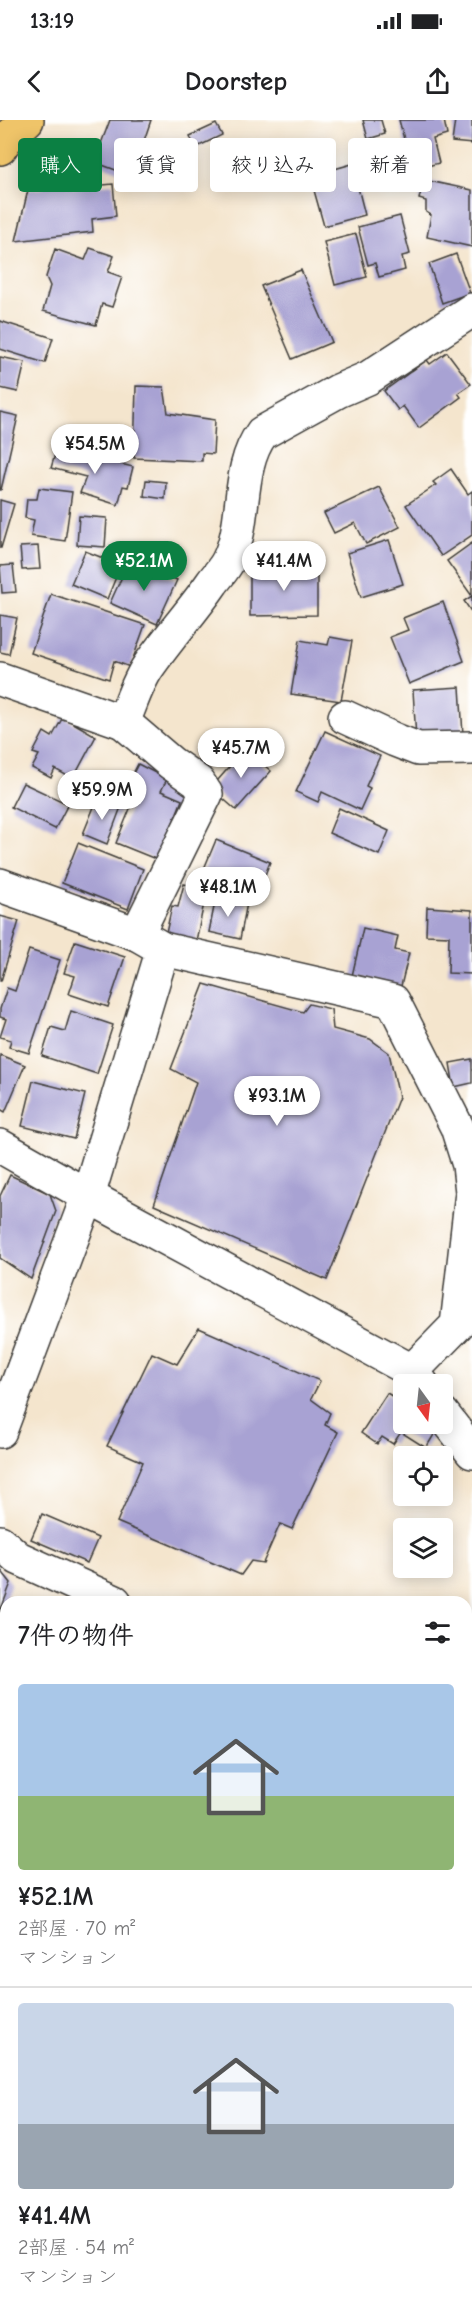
<!DOCTYPE html>
<html lang="ja">
<meta charset="utf-8">
<style>
:root{--surface:#fff;--page:#f2f2f2;--text:#202124;--muted:#757577;--line:#e0e0e0;--accent:#0b8043}
body{margin:0;font-family:"Comic Neue","Klee One",sans-serif;background:var(--page);color:var(--text);height:100vh;display:flex;flex-direction:column;font-size:22px;white-space:nowrap}
*{box-sizing:border-box;margin:0}
p{font-size:20px;color:var(--muted)}
.icon{flex:none;width:33px;height:33px;fill:none;stroke:currentColor;stroke-width:2;stroke-linecap:round;stroke-linejoin:round}
.map{position:relative;flex:1;overflow:hidden}
.panel{position:absolute;left:0px;top:1476px;width:472px;height:720px;display:flex;flex-direction:column;background:var(--surface);border-radius:18px 18px 0 0;box-shadow:0 3px 15px #0003}
.panel>*{flex:none}
.guide{position:absolute;left:18px;top:18px;width:436px;height:54px;display:flex;gap:12px}
.needle{width:39px;rotate:165deg}
.controls{position:absolute;left:393px;top:1254px;display:grid;gap:12px}
.controls a{display:grid;place-items:center;width:60px;height:60px;border-radius:6px;background:var(--surface);box-shadow:0 3px 15px #0003;font-size:30px}
.price{position:absolute;translate:-50% -51px;padding:0 14px;border-radius:21px;background:#fff;color:#222;font-size:20px;line-height:39px;filter:drop-shadow(0 2px 3px #0008)}
.price::after{content:'';position:absolute;left:50%;top:36px;width:18px;height:14px;margin-left:-9px;background:inherit;clip-path:polygon(0 0,100% 0,50% 100%)}
.price.selected{background:var(--accent);color:#fff}
ul{padding:0;list-style:none}
li{display:grid;align-content:center;gap:12px;height:318px;padding:0 18px}
li+li{border-top:2px solid var(--line)}
li span{display:grid;place-items:center;height:186px;border-radius:6px;color:#555}
li>.icon{margin-inline-start:auto}
span .icon{width:108px;height:108px;fill:#fffc;stroke-width:1}
li b{font-size:26px}
h2{display:flex;justify-content:space-between;align-items:center;height:72px;padding:0 18px;font-size:26px}
.pill{padding:0 21px;border-radius:6px;background:var(--surface);box-shadow:0 3px 15px #0003;font-size:21px;line-height:54px}
.pill.selected{background:var(--accent);color:#fff}
.status{display:flex;justify-content:space-between;align-items:center;height:42px;padding:0 30px;background:var(--surface);direction:ltr}
.status svg{height:16px;fill:currentColor}
header{display:flex;justify-content:space-between;align-items:center;height:78px;padding:0 18px;background:var(--surface);font-size:27px;font-weight:700}
.map>svg:first-child{display:block}
.building{fill:#a8a2d3}
.lines{fill:none;stroke-linecap:round;stroke-linejoin:round}
.street-casing{stroke:#3c3a37;stroke-width:36}
.primary-casing{stroke:#3c3a37;stroke-width:36}
.street{stroke:#fff;stroke-width:33}
.primary{stroke:#efc469;stroke-width:33}
</style>
<div class="status"><b>13:19</b><svg viewBox="0 0 49 12"><path d="M0 12V9h3v3zM5 12V6h3v6zM10 12V3h3v9zM15 12V0h3v12zM26 1h20v11H26zM47 4h2v5h-2z"/></svg></div>
<header><svg class="icon" aria-label="back" viewBox="0 0 24 24"><path d="M15 5l-7 7 7 7"/></svg>Doorstep<svg class="icon" aria-label="share" viewBox="0 0 24 24"><path d="M12 15V3M7 8l5-5 5 5M5 13v7h14v-7"/></svg></header>
<div class="map">
<svg width="472" height="2196" viewBox="0 0 472 2196">
<rect width="100%" height="100%" fill="#fff"/>
<filter id="ink" filterUnits="userSpaceOnUse"><feTurbulence type="fractalNoise" baseFrequency=".0167" numOctaves="2"/><feDisplacementMap in="SourceGraphic" scale="12" xChannelSelector="R" yChannelSelector="G"/><feConvolveMatrix kernelMatrix="1 2 1 2 8 2 1 2 1" color-interpolation-filters="sRGB"/></filter>
<filter id="wash" filterUnits="userSpaceOnUse"><feTurbulence type="fractalNoise" baseFrequency=".008" numOctaves="4" result="noise"/><feDisplacementMap in="SourceGraphic" scale="24" xChannelSelector="R" yChannelSelector="G"/><feGaussianBlur stdDeviation="1.35" result="paint"/><feColorMatrix in="noise" values="0 0 0 0 0 0 0 0 0 0 0 0 0 0 0 0 0 1.4 0 .05"/><feComposite in="paint" operator="in"/></filter>
<g filter="url(#wash)">
<rect width="100%" height="100%" fill="#f4e5cd"/>
<g id="blocks">
<!-- building -->
<g class="building">
<path d="M 110,0 L 151,0 L 132,56 L 94,42 Z"/>
<path d="M 363,0 L 381,0 L 385,14 L 368,19 Z"/>
<path d="M 399,0 L 444,0 L 447,15 L 433,19 L 439,43 L 412,50 Z"/>
<path d="M 455,0 L 472,0 L 472,24 L 452,22 Z"/>
<path d="M 216,4 L 222,15 L 195,28 L 190,16 Z"/>
<path d="M 67,34 L 72,68 L 113,64 L 116,96 L 92,99 L 93,112 L 16,121 L 28,70 L 44,68 L 39,37 Z"/>
<path d="M 352,44 L 365,95 L 324,106 L 310,56 Z"/>
<path d="M 424,60 L 472,70 L 472,127 L 427,117 L 431,95 L 426,92 L 426,81 L 419,79 Z"/>
<path d="M 400,96 L 410,134 L 402,136 L 405,150 L 379,157 L 375,143 L 368,145 L 358,107 Z"/>
<path d="M 356,114 L 367,157 L 335,165 L 324,122 Z"/>
<path d="M 90,128 L 114,136 L 108,152 L 122,157 L 112,187 L 102,184 L 96,205 L 43,191 L 50,166 L 46,157 L 55,129 L 85,140 Z"/>
<path d="M 456,134 L 470,173 L 442,183 L 429,144 Z"/>
<path d="M 301,150 L 332,222 L 292,239 L 261,166 Z"/>
<path d="M 0,201 L 53,218 L 45,243 L 0,229 Z"/>
<path d="M 447,232 L 471,264 L 458,273 L 461,277 L 419,308 L 403,286 L 398,290 L 384,271 L 427,240 L 430,244 Z"/>
<path d="M 0,237 L 25,242 L 18,272 L 0,268 Z"/>
<path d="M 136,266 L 164,267 L 168,293 L 215,300 L 213,334 L 202,333 L 202,341 L 134,338 Z"/>
<path d="M 0,292 L 18,296 L 1,370 L 0,370 Z"/>
<path d="M 57,328 L 133,347 L 128,367 L 123,366 L 118,385 L 80,373 L 86,357 L 51,348 Z"/>
<path d="M 451,349 L 468,374 L 472,371 L 472,415 L 441,436 L 406,385 L 436,365 L 433,362 Z"/>
<path d="M 146,360 L 166,362 L 165,379 L 144,376 Z"/>
<path d="M 379,367 L 400,407 L 366,424 L 355,403 L 334,413 L 324,393 Z"/>
<path d="M 39,368 L 72,372 L 65,421 L 31,416 L 34,400 L 25,398 L 27,379 L 37,379 Z"/>
<path d="M 0,380 L 14,384 L 1,428 L 0,428 Z"/>
<path d="M 79,396 L 107,398 L 105,427 L 77,425 Z"/>
<path d="M 389,420 L 403,464 L 361,477 L 347,433 Z"/>
<path d="M 472,423 L 472,493 L 464,481 L 472,476 L 447,441 Z"/>
<path d="M 38,426 L 40,449 L 22,450 L 20,427 Z"/>
<path d="M 85,431 L 121,445 L 107,479 L 71,464 Z"/>
<path d="M 130,439 L 177,460 L 157,504 L 110,483 Z"/>
<path d="M 13,445 L 16,472 L 2,473 L 0,446 Z"/>
<path d="M 317,448 L 317,495 L 250,496 L 250,449 Z"/>
<path d="M 51,474 L 145,505 L 130,547 L 114,541 L 109,559 L 31,533 Z"/>
<path d="M 443,482 L 464,541 L 409,564 L 390,517 L 408,510 L 403,498 Z"/>
<path d="M 0,495 L 17,498 L 9,534 L 0,532 Z"/>
<path d="M 330,517 L 352,521 L 341,581 L 291,574 L 300,520 L 328,525 Z"/>
<path d="M 460,567 L 463,615 L 416,618 L 413,570 Z"/>
<path d="M 63,597 L 96,616 L 73,659 L 55,649 L 51,658 L 32,648 L 39,635 L 33,633 L 44,612 L 52,617 Z"/>
<path d="M 325,611 L 380,636 L 366,666 L 370,668 L 360,690 L 322,672 L 318,682 L 296,672 Z"/>
<path d="M 245,629 L 271,651 L 236,690 L 211,668 Z"/>
<path d="M 138,644 L 167,659 L 161,671 L 182,680 L 158,740 L 116,723 L 136,674 L 125,669 Z"/>
<path d="M 23,663 L 68,684 L 55,709 L 11,687 Z"/>
<path d="M 98,677 L 121,687 L 107,724 L 83,714 Z"/>
<path d="M 339,688 L 389,711 L 379,735 L 329,713 Z"/>
<path d="M 216,720 L 270,742 L 256,778 L 201,756 Z"/>
<path d="M 78,723 L 143,749 L 128,789 L 62,763 Z"/>
<path d="M 184,764 L 207,769 L 196,821 L 166,813 L 172,786 L 178,787 Z"/>
<path d="M 216,777 L 247,783 L 240,819 L 209,812 Z"/>
<path d="M 427,787 L 472,790 L 472,854 L 448,853 L 449,816 L 426,815 Z"/>
<path d="M 0,796 L 19,801 L 1,861 L 0,861 Z"/>
<path d="M 363,808 L 398,816 L 395,830 L 409,833 L 401,866 L 352,856 Z"/>
<path d="M 75,821 L 125,837 L 108,887 L 69,874 L 75,856 L 64,853 Z"/>
<path d="M 29,830 L 60,840 L 29,933 L 9,927 L 11,920 L 0,917 L 6,899 L 0,897 L 0,889 L 7,868 L 15,871 Z"/>
<path d="M 204,864 L 303,892 L 309,884 L 331,889 L 333,909 L 370,919 L 389,933 L 399,977 L 327,1160 L 154,1085 L 196,962 L 171,949 Z"/>
<path d="M 71,891 L 113,905 L 97,954 L 42,936 L 51,907 L 65,911 Z"/>
<path d="M 0,935 L 25,945 L 5,992 L 0,989 Z"/>
<path d="M 472,939 L 472,963 L 454,967 L 450,943 Z"/>
<path d="M 33,961 L 85,974 L 74,1019 L 22,1006 Z"/>
<path d="M 10,1055 L 50,1074 L 56,1091 L 31,1159 L 0,1138 L 0,1076 Z"/>
<path d="M 199,1208 L 320,1261 L 311,1279 L 330,1293 L 325,1305 L 338,1312 L 292,1409 L 280,1404 L 263,1443 L 251,1441 L 241,1455 L 117,1402 L 143,1342 L 107,1326 L 152,1233 L 177,1244 Z"/>
<path d="M 387,1273 L 403,1283 L 404,1304 L 420,1304 L 435,1313 L 426,1328 L 401,1312 L 393,1324 L 382,1317 L 377,1324 L 361,1313 Z"/>
<path d="M 42,1394 L 98,1418 L 87,1443 L 31,1419 Z"/>
<path d="M 0,1449 L 11,1463 L 0,1492 Z"/>
<path d="M 470,1700 L 472,1701 L 472,1748 L 467,1748 Z"/>
<path d="M 469,1757 L 472,1758 L 472,1799 L 466,1798 L 466,1768 Z"/>
<path d="M 6,1789 L 6,1880 L 0,1865 L 0,1791 Z"/>
<path d="M 472,1995 L 472,2030 L 466,2026 L 466,2004 Z"/>
<path d="M 466,2043 L 472,2046 L 472,2074 L 466,2071 Z"/>
<path d="M 466,2094 L 472,2113 L 472,2139 L 466,2141 Z"/>
</g>
</g>
</g>
<g filter="url(#ink)">
<use href="#blocks" fill-opacity="0" stroke="#3c3a37" stroke-width="1.5"/>
<g class="lines">
<!-- street casing -->
<g class="street-casing">
<g id="street">
<path d="M 0,559 L 123,602 C 131,584 137,563 148,547 C 168,518 192,492 212,463 C 217,456 224,449 228,441 C 248,401 235,350 262,313 L 338,271 L 368,258 L 472,190"/>
<path d="M 345,597 L 395,620 L 418,629 L 472,628"/>
<path d="M 123,602 L 171,643 L 198,662 L 206,674 L 137,814"/>
<path d="M 0,765 L 137,814 L 163,829 L 393,881 L 457,1007 L 469,1045 L 472,1072 L 457,1205 L 412,1251"/>
<path d="M 0,1026 L 88,1076 L 412,1251 L 422,1264"/>
<path d="M 442,1293 L 472,1332"/>
<path d="M 0,1311 L 88,1076 L 163,829"/>
<path d="M 0,1422 L 18,1438 L 115,1482"/>
<path d="M 466,1818 L 472,1819"/>
<path d="M 466,2160 L 472,2158"/>
<path d="M 117,2196 L 118,2190"/>
<path d="M 301,2196 L 328,2190"/>
</g>
</g>
<!-- primary casing -->
<g class="primary-casing">
<path id="primary" d="M 0,28 L 6,19 L 27,0"/>
</g>
<!-- street -->
<use href="#street" class="street"/>
<!-- primary -->
<use href="#primary" class="primary"/>
</g>
</g>
</svg>
<div class="controls">
<a><svg class="needle" viewBox="-14 -14 28 28"><path d="M0-13l5 13h-10z" fill="#e53935"/><path d="M0 13l5-13h-10z" fill="#757577"/></svg></a>
<a><svg class="icon" aria-label="locate" viewBox="0 0 24 24"><circle cx="12" cy="12" r="6"/><path d="M12 2v4M12 18v4M2 12h4M18 12h4"/></svg></a>
<a><svg class="icon" aria-label="layers" viewBox="0 0 24 24"><path d="M12 4l9 5-9 5-9-5zM3 14l9 5 9-5"/></svg></a>
</div>
<b class="price" style="left:95px;top:355px">¥54.5M</b>
<b class="price selected" style="left:144px;top:472px">¥52.1M</b>
<b class="price" style="left:284px;top:472px">¥41.4M</b>
<b class="price" style="left:241px;top:659px">¥45.7M</b>
<b class="price" style="left:102px;top:701px">¥59.9M</b>
<b class="price" style="left:228px;top:798px">¥48.1M</b>
<b class="price" style="left:277px;top:1007px">¥93.1M</b>
<div class="guide">
<a class="pill selected">購入</a>
<a class="pill">賃貸</a>
<a class="pill">絞り込み</a>
<a class="pill">新着</a>
</div>
<section class="panel">
<h2>7件の物件<svg class="icon" aria-label="filters" viewBox="0 0 24 24"><path d="M4 7h16M4 17h16"/><circle cx="9" cy="7" r="2"/><circle cx="15" cy="17" r="2"/></svg></h2>
<ul>
<li><span style="background:linear-gradient(#a9c7e8 60%,#8fb573 0)"><svg class="icon" aria-label="home" viewBox="0 0 24 24"><path d="M3 11l9-7 9 7M6 9v11h12V9"/></svg></span><div><b>¥52.1M</b><p>2部屋 · 70 m²</p><p>マンション</p></div></li>
<li><span style="background:linear-gradient(#c9d6e8 65%,#9aa5b1 0)"><svg class="icon" aria-label="home" viewBox="0 0 24 24"><path d="M3 11l9-7 9 7M6 9v11h12V9"/></svg></span><div><b>¥41.4M</b><p>2部屋 · 54 m²</p><p>マンション</p></div></li>
</ul>
</section>
</div>
